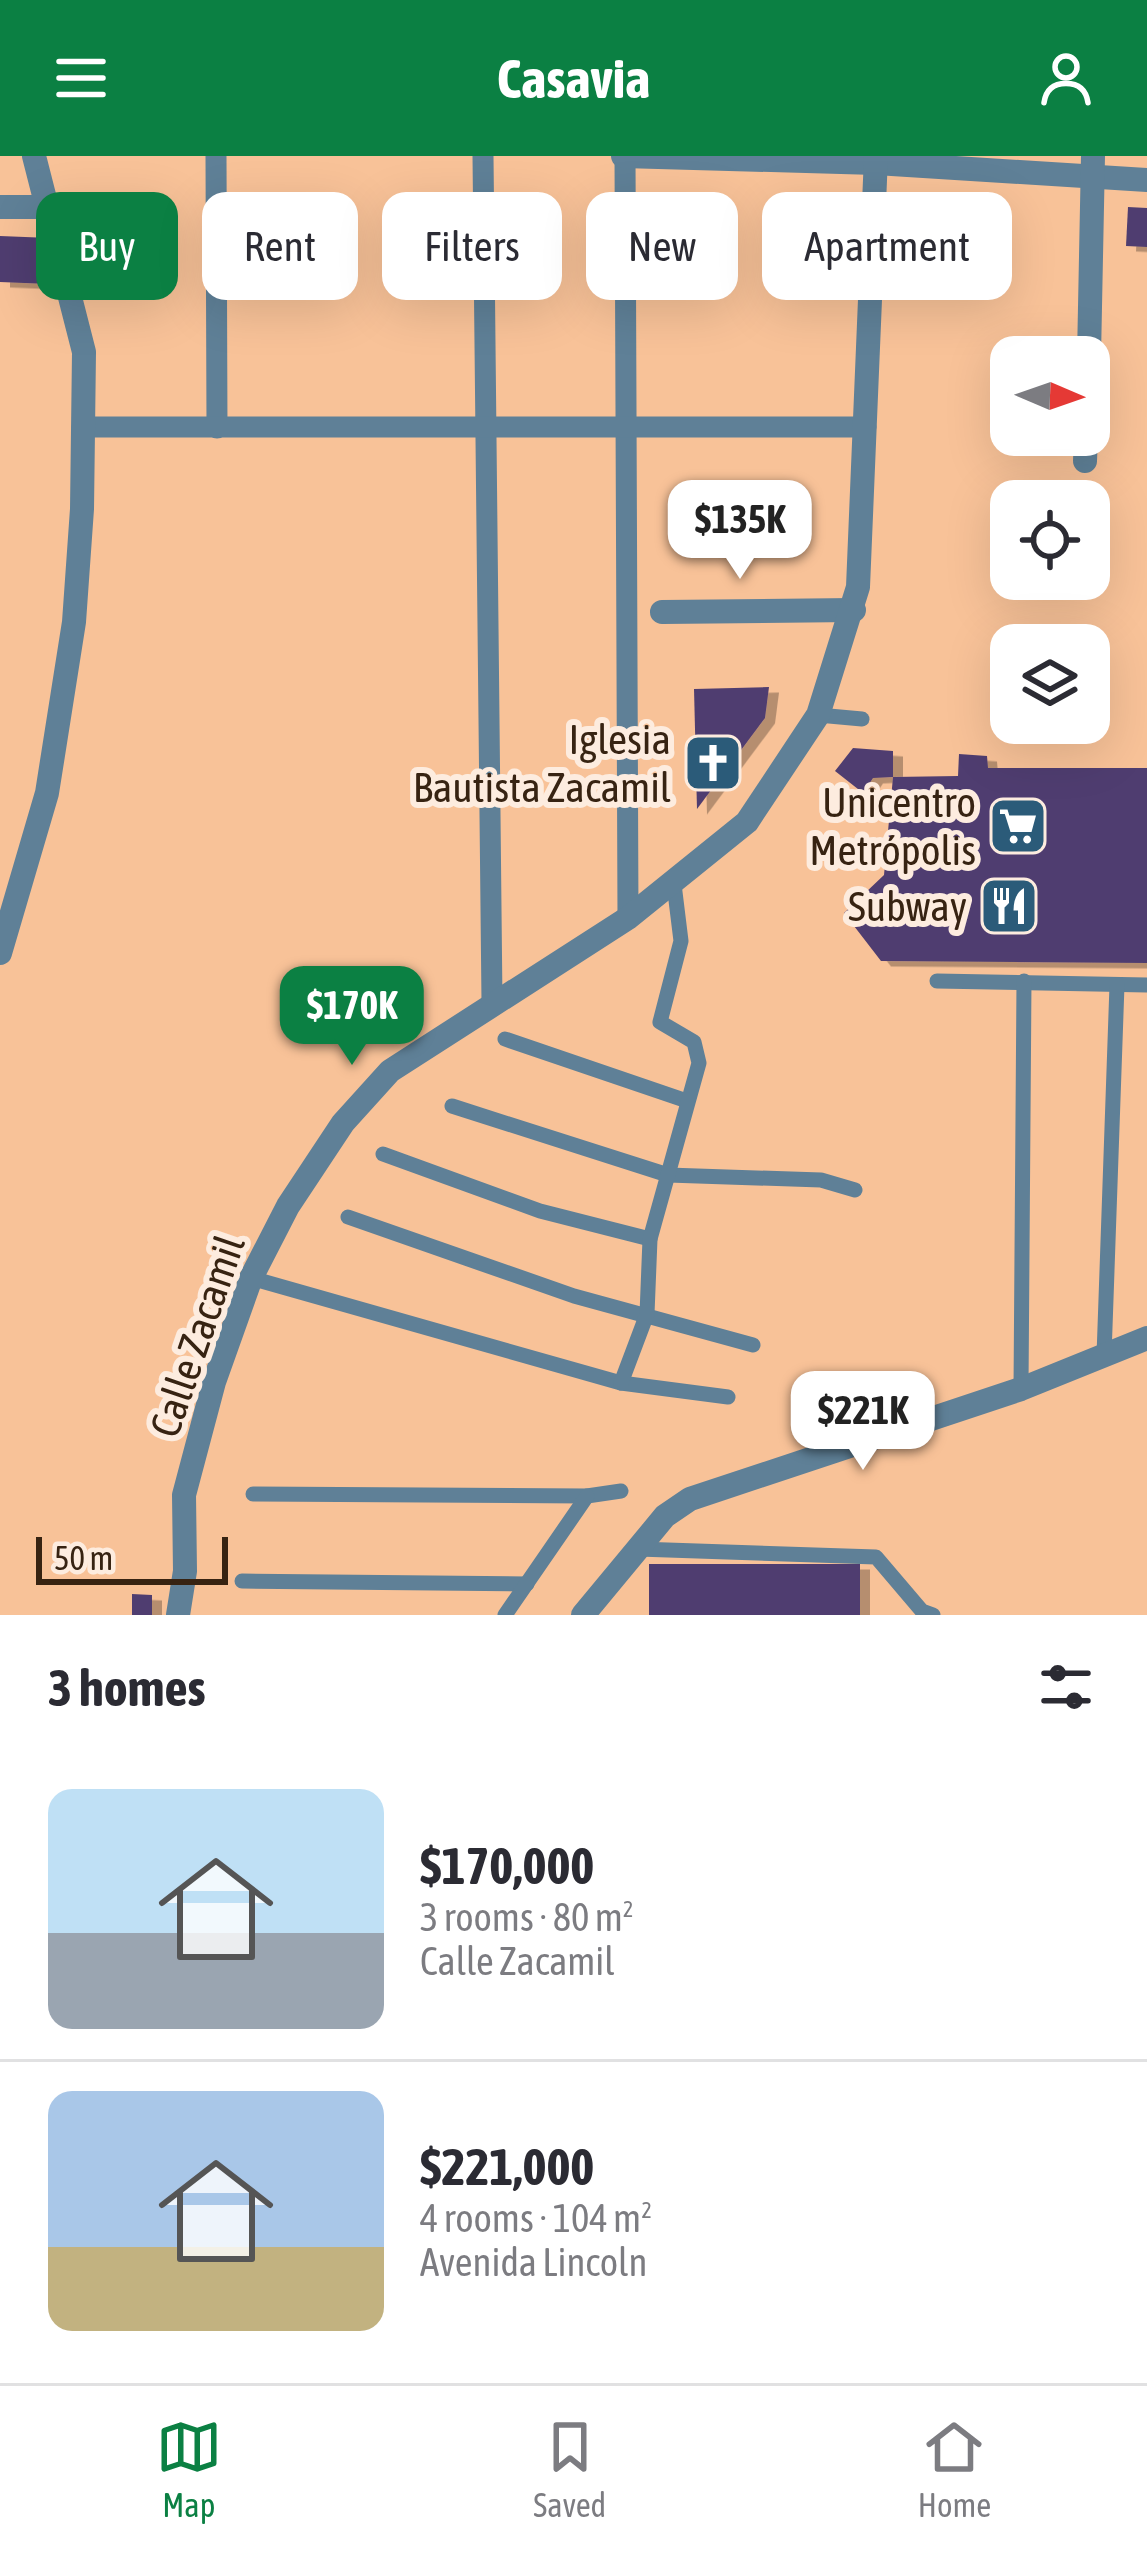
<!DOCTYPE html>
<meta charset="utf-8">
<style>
:root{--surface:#fff;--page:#f2f2f3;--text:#2b2b33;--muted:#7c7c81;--line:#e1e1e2;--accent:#0b8043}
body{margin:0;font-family:"Asap Condensed",sans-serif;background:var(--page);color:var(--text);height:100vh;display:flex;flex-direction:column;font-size:45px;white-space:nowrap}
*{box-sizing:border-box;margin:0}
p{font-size:39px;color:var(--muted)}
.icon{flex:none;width:66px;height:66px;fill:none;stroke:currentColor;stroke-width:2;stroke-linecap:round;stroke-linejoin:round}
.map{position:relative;height:1459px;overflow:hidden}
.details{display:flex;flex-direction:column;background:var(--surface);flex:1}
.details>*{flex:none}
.banner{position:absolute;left:36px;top:36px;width:1077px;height:108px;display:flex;gap:24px}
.needle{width:78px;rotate:92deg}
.tools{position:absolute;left:990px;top:180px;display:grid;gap:24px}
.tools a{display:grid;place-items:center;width:120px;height:120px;border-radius:24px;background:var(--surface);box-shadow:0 12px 48px #0002;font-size:60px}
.scale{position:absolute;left:36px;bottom:30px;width:192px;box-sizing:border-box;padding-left:12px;border:6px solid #372312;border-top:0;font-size:33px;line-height:42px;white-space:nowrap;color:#372312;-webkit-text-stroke:9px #fdecdf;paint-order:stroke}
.price{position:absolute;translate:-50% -102px;padding:0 27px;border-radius:24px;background:#fff;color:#222;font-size:39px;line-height:78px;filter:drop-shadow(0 3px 6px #0008)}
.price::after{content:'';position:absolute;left:50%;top:72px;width:36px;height:27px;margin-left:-18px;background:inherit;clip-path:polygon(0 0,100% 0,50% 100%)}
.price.current{background:var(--accent);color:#fff}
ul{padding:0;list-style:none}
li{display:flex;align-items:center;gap:36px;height:300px;padding:0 48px}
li+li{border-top:3px solid var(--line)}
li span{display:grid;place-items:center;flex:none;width:336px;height:240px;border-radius:24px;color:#555}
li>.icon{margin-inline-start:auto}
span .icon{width:144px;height:144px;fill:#fffc;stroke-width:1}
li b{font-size:51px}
h2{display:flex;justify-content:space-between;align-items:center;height:144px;padding:0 48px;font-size:51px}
.pill{padding:0 42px;border-radius:24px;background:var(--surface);box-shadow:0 12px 48px #0002;font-size:42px;line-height:108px}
.pill.current{background:var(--accent);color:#fff}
header{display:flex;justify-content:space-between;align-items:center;height:156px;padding:0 48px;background:var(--accent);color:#fff;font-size:54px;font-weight:700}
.dock{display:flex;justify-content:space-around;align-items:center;height:168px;border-top:3px solid var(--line);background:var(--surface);font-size:33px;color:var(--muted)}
.dock a{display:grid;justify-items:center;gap:6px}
.dock .current{color:var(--accent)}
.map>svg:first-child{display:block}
.building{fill:#503e70;filter:url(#shadow)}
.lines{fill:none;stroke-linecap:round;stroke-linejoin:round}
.service{stroke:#5f8097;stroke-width:15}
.pedestrian{stroke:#5f8097;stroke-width:21}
.minor{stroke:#5f8097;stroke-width:24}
.tertiary{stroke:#5f8097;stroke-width:24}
.labels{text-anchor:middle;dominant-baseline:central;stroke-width:12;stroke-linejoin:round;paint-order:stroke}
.poi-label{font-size:42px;fill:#372312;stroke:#fdecdf;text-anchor:end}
.street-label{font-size:42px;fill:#372312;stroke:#fdecdf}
</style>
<header><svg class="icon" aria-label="menu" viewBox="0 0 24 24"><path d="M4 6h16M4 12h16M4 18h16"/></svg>Casavia<svg class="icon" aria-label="person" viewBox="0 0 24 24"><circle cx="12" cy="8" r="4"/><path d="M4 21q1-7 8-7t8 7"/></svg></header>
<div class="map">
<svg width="1147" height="1459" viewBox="0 0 1147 1459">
<defs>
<filter id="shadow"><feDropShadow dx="10" dy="5.5" stdDeviation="0" flood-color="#0004"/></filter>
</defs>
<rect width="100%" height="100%" fill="#f8c298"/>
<!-- building -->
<g class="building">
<path d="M 1128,51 L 1147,52 L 1147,91 L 1126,90 Z"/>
<path d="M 0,80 L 50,82 L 49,128 L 0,126 Z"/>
<path d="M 769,531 L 765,562 L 697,653 L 694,533 Z"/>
<path d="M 853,592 L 893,595 L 893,621 L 958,620 L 959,598 L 987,600 L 988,612 L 1147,612 L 1147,807 L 881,805 L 844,757 L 884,719 L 893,621 L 873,622 L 863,637 L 835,615 Z"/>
<rect x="649" y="1408" width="211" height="51"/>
<path d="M 132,1438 L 152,1439 L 152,1459 L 132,1459 Z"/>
</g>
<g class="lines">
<!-- service -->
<g class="service">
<path d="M 818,559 L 862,563"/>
<path d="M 937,825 L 1147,829"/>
<path d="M 505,883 L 687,945"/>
<path d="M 452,950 L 668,1019 L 821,1024 L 855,1034"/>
<path d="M 383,998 L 540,1055 L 650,1083"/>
<path d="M 348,1061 L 574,1140 L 753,1189"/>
<path d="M 251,1122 L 621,1227 L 728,1241"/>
<path d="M 1104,1200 L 1117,829"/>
<path d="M 621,1227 L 647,1158 L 650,1083 L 699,907 L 694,886 L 660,866 L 681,785 L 674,728"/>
<path d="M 1021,1233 L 1024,825"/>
<path d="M 253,1338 L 587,1340 L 621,1335"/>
<path d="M 638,1393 L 876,1401 L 922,1455 L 933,1459"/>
<path d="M 242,1425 L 527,1428"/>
<path d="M 505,1459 L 587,1340"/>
</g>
<!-- pedestrian -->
<g class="pedestrian">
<path d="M 216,0 L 217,272"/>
<path d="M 483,0 L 492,846"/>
<path d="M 625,0 L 628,762"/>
<path d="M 82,271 L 866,271"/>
</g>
<!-- minor -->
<g class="minor">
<path d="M 623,0 L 876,7 L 1147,24"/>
<path d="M 1089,201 L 1093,0"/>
<path d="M 1085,305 L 1086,279"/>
<path d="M 662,456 L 854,454"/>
<path d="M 0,797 L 47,637 L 74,466 L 82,353 L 84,196 L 47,51"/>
<path d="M 583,1459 L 665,1360 L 690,1343 L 1021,1233 L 1147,1182"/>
</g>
<!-- tertiary -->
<g class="tertiary">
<path d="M 0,51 L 47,51 L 34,0"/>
<path d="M 178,1459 L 185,1415 L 184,1339 L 214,1226 L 251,1122 L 288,1050 L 343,967 L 390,915 L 628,762 L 747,666 L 818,559 L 858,431 L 876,0"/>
</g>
</g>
<!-- icons -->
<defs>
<g id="church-square" transform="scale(3)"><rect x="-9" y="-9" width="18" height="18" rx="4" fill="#2b5b79" stroke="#fdecdf"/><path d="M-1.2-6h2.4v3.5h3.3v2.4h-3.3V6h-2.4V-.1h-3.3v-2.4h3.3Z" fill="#fff"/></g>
<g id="supermarket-square" transform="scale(3)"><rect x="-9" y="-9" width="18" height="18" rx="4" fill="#2b5b79" stroke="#fdecdf"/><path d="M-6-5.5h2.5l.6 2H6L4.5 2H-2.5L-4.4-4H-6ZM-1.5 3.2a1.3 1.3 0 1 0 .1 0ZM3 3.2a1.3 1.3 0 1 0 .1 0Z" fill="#fff"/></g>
<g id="restaurant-square" transform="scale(3)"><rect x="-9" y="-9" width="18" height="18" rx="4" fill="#2b5b79" stroke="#fdecdf"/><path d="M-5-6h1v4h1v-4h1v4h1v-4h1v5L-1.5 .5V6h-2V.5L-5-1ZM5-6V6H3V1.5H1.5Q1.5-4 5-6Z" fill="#fff"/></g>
</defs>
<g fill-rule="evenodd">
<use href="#church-square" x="713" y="607"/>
<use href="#supermarket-square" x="1018" y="670"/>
<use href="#restaurant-square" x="1009" y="750"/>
</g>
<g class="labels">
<!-- poi labels -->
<g class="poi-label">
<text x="671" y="583">Iglesia<tspan x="671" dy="48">Bautista Zacamil</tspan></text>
<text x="976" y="646">Unicentro<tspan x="976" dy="48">Metrópolis</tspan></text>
<text x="967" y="750">Subway</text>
</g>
<!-- street labels -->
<g class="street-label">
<text transform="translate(197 1180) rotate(-71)">Calle Zacamil</text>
</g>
</g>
</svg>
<div class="tools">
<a><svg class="needle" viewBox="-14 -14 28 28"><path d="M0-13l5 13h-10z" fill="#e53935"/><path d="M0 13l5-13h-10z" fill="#7c7c81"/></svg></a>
<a><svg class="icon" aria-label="locate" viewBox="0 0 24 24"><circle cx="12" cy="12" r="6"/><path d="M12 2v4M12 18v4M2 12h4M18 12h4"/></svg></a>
<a><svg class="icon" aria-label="layers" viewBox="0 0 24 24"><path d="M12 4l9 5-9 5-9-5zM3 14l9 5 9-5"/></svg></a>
</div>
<div class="scale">50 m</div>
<b class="price" style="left:740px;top:426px">$135K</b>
<b class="price current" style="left:352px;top:912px">$170K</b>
<b class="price" style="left:863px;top:1317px">$221K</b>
<div class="banner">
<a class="pill current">Buy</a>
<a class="pill">Rent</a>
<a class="pill">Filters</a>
<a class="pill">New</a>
<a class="pill">Apartment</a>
</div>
</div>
<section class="details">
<h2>3 homes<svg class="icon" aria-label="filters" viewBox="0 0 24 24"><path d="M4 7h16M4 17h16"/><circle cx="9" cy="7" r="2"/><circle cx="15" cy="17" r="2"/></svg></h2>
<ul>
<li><span style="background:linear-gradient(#bfe0f5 60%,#9aa5b1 0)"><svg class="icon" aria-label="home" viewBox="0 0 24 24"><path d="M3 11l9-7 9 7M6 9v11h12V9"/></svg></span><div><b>$170,000</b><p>3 rooms · 80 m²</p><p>Calle Zacamil</p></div></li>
<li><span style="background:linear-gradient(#a9c7e8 65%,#c2b280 0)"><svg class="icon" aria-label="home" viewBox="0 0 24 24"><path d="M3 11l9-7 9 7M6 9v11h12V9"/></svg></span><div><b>$221,000</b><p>4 rooms · 104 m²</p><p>Avenida Lincoln</p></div></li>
</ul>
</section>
<nav class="dock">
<a class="current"><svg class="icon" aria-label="map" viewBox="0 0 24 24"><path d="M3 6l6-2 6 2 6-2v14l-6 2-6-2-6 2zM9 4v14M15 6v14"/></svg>Map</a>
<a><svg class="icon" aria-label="saved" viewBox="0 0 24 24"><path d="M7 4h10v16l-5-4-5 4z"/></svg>Saved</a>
<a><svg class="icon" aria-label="home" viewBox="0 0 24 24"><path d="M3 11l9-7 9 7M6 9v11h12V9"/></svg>Home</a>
</nav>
